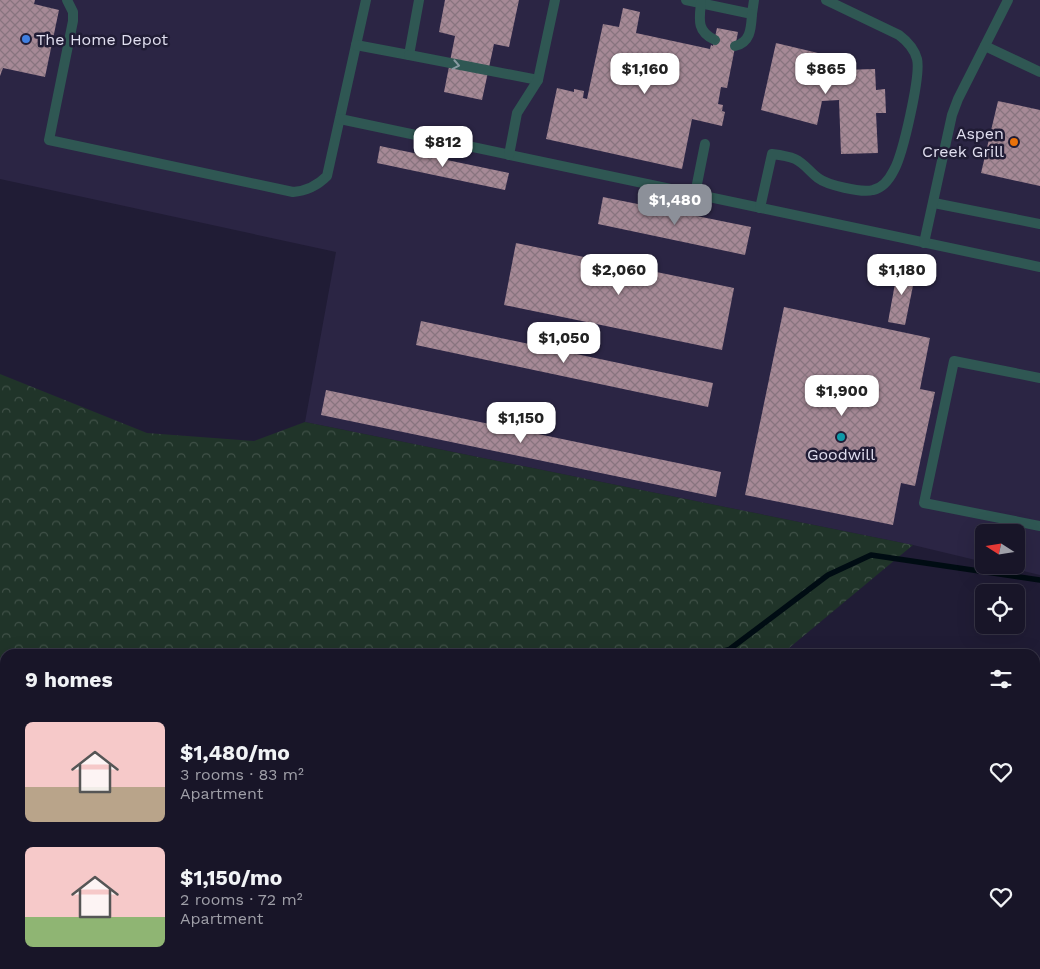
<!DOCTYPE html>
<meta charset="utf-8">
<style>
:root{--surface:#181528;--page:#211e30;--text:#f1f3f6;--muted:#9f9fa8;--line:#363445;--accent:#8c9099}
body{margin:0;font-family:"Work Sans",sans-serif;background:var(--page);color:var(--text);height:100vh;display:flex;flex-direction:column;font-size:19px;white-space:nowrap}
*{box-sizing:border-box;margin:0}
p{font-size:16px;color:var(--muted)}
.icon{flex:none;width:28px;height:28px;fill:none;stroke:currentColor;stroke-width:2;stroke-linecap:round;stroke-linejoin:round}
.map{position:relative;flex:1;overflow:hidden}
.side{position:absolute;left:0px;top:649px;width:1040px;height:321px;display:flex;flex-direction:column;background:var(--surface);border-radius:15px 15px 0 0;box-shadow:0 5px 20px #0002,0 0 0 1px var(--line)}
.side>*{flex:none}
.needle{width:32px;rotate:282deg}
.controls{position:absolute;left:975px;top:524px;display:grid;gap:10px}
.controls a{display:grid;place-items:center;width:50px;height:50px;border-radius:8px;background:var(--surface);box-shadow:0 5px 20px #0002,0 0 0 1px var(--line);font-size:25px}
.price{position:absolute;translate:-50% -42px;padding:0 11px;border-radius:10px;background:#fff;color:#222;font-size:16px;line-height:32px;filter:drop-shadow(0 1px 2px #0008)}
.price::after{content:'';position:absolute;left:50%;top:30px;width:15px;height:11px;margin-left:-8px;background:inherit;clip-path:polygon(0 0,100% 0,50% 100%)}
.price.selected{background:var(--accent);color:#fff}
ul{padding:0;list-style:none}
li{display:flex;align-items:center;gap:15px;height:125px;padding:0 25px}
li span{display:grid;place-items:center;flex:none;width:140px;height:100px;border-radius:8px;color:#555}
li>.icon{margin-inline-start:auto}
span .icon{width:60px;height:60px;fill:#fffc;stroke-width:1}
li b{font-size:21px}
h2{display:flex;justify-content:space-between;align-items:center;height:60px;padding:0 25px;font-size:21px}
.map>svg:first-child{display:block}
.built{fill:#2b2544}
.forest{fill:url(#forest-crowns)}
.lines{fill:none;stroke-linecap:round;stroke-linejoin:round}
.stream{stroke:#000c13;stroke-width:5.5}
.building{fill:url(#building-cross-hatch)}
.service{stroke:#2f5753;stroke-width:10}
.minor{stroke:#2f5753;stroke-width:15}
.trunk{stroke:#309790;stroke-width:15}
.oneway{stroke:#889aa1}
.shop-dot{fill:#3f7fe0;stroke:#201c35;stroke-width:2}
.food-dot{fill:#e8710a;stroke:#201c35;stroke-width:2}
.culture-dot{fill:#0f9aa8;stroke:#201c35;stroke-width:2}
.labels{text-anchor:middle;dominant-baseline:central;stroke-width:5;stroke-linejoin:round;paint-order:stroke}
.poi-label{font-size:16px;fill:#e0deef;stroke:#201c35;text-anchor:start}
</style>
<div class="map">
<svg width="1040" height="969" viewBox="0 0 1040 969">
<defs>
<pattern id="forest-crowns" width="20" height="18" patternUnits="userSpaceOnUse" patternTransform="scale(1.25)"><rect width="20" height="18" fill="#203429"/><path d="M2 6a3 3 0 1 1 6 0M12 15a3 3 0 1 1 6 0" fill="none" stroke="#405148"/></pattern>
<pattern id="building-cross-hatch" width="8" height="8" patternUnits="userSpaceOnUse" patternTransform="scale(1.25)"><rect width="8" height="8" fill="#a68996"/><path d="M0 0l8 8M0 8l8-8" fill="none" stroke="#88747f"/></pattern>
</defs>
<rect width="100%" height="100%" fill="#201c35"/>
<!-- built -->
<g class="built">
<path d="M 0,0 L 1040,0 L 1040,575 L 998,565 L 1016,565 L 1016,532 L 984,532 L 984,562 L 913,545 L 305,422 L 336,252 L 0,179 Z"/>
<path d="M 687,965 L 956,965 L 955,969 L 686,969 Z"/>
</g>
<!-- forest -->
<path class="forest" d="M 0,374 L 147,433 L 254,441 L 305,422 L 913,545 L 789,648 L 742,650 L 734,654 L 5,654 L 5,810 L 0,804 Z"/>
<g class="lines">
<!-- stream -->
<g class="stream">
<path d="M 714,654 L 730,649 L 828,575 L 871,555 L 1040,580"/>
<path d="M 0,730 L 5,733"/>
</g>
</g>
<!-- building -->
<g class="building">
<path d="M 0,0 L 35,0 L 34,4 L 59,10 L 45,77 L 3,68 L 0,76 Z"/>
<path d="M 445,0 L 519,0 L 509,47 L 494,44 L 482,100 L 444,92 L 455,36 L 439,32 Z"/>
<path d="M 623,8 L 640,12 L 636,33 L 710,49 L 711,45 L 713,46 L 717,28 L 738,32 L 727,88 L 721,87 L 718,104 L 723,105 L 722,111 L 725,112 L 722,126 L 692,119 L 682,169 L 546,139 L 557,88 L 574,92 L 574,89 L 584,91 L 583,98 L 587,99 L 603,24 L 619,27 Z"/>
<path d="M 776,43 L 839,58 L 841,70 L 875,69 L 876,90 L 885,89 L 886,113 L 876,113 L 878,153 L 841,154 L 839,100 L 822,101 L 817,125 L 761,110 Z"/>
<path d="M 998,101 L 1040,110 L 1040,186 L 981,173 Z"/>
<path d="M 380,146 L 509,173 L 505,190 L 377,163 Z"/>
<path d="M 603,197 L 751,227 L 745,255 L 598,224 Z"/>
<path d="M 516,243 L 734,288 L 722,350 L 504,305 Z"/>
<path d="M 898,267 L 916,271 L 905,325 L 888,322 Z"/>
<path d="M 784,307 L 930,338 L 920,389 L 935,392 L 915,486 L 901,483 L 893,525 L 745,495 Z"/>
<path d="M 421,321 L 713,383 L 708,407 L 416,345 Z"/>
<path d="M 326,390 L 721,472 L 716,497 L 321,415 Z"/>
<path d="M 581,965 L 658,965 L 657,969 L 580,969 Z"/>
</g>
<g class="lines">
<!-- service -->
<g class="service">
<path d="M 67,0 L 73,12 L 73,21 L 49,140 L 293,192 C 307,191 317,186 327,176 L 366,0"/>
<path d="M 686,0 L 752,14 L 754,0"/>
<path d="M 701,3 C 699,20 697,32 715,40"/>
<path d="M 356,45 L 409,55 L 419,0"/>
<path d="M 735,46 C 751,42 751,28 752,14"/>
<path d="M 985,46 L 1040,72"/>
<path d="M 409,55 L 538,80"/>
<path d="M 340,119 L 1040,267"/>
<path d="M 509,155 L 517,113 L 538,80 L 555,0"/>
<path d="M 695,194 L 705,144"/>
<path d="M 934,203 L 1040,224"/>
<path d="M 760,208 L 772,154 C 780,155 788,156 795,159 C 804,163 810,172 818,178 C 827,185 861,193 873,190 C 883,188 890,178 894,170 C 903,154 921,75 917,59 C 914,48 907,41 899,35 L 826,0"/>
<path d="M 924,243 L 952,115 L 958,99 L 1008,0"/>
<path d="M 1040,378 L 954,361 L 924,503 L 1040,526"/>
<path d="M 1035,807 L 1040,808"/>
<path d="M 1035,865 L 1040,865"/>
<path d="M 940,965 L 958,969"/>
</g>
<!-- minor -->
<path class="minor" d="M 524,969 L 525,965"/>
<!-- trunk -->
<g class="trunk">
<path d="M 1035,938 L 1040,914"/>
<path d="M 1029,969 L 1029,965"/>
</g>
</g>
<!-- one-way arrows -->
<defs><path id="oneway-chevron" d="M-2-3.5L2.5 0L-2 3.5" fill="none" stroke-width="1.6" stroke-linecap="round" stroke-linejoin="round" transform="scale(1.25)"/></defs>
<use class="oneway" href="#oneway-chevron" transform="translate(456 65) rotate(11)"/>
<!-- markers -->
<circle class="shop-dot" cx="26" cy="39" r="5"/>
<circle class="food-dot" cx="1014" cy="142" r="5"/>
<circle class="culture-dot" cx="841" cy="437" r="5"/>
<g class="labels">
<!-- poi labels -->
<g class="poi-label">
<text x="36" y="39">The Home Depot</text>
<text x="1004" y="133" text-anchor="end">Aspen<tspan x="1004" dy="18">Creek Grill</tspan></text>
<text x="841" y="454" text-anchor="middle">Goodwill</text>
</g>
</g>
</svg>
<div class="controls">
<a><svg class="needle" viewBox="-14 -14 28 28"><path d="M0-13l5 13h-10z" fill="#e53935"/><path d="M0 13l5-13h-10z" fill="#9f9fa8"/></svg></a>
<a><svg class="icon" aria-label="locate" viewBox="0 0 24 24"><circle cx="12" cy="12" r="6"/><path d="M12 2v4M12 18v4M2 12h4M18 12h4"/></svg></a>
</div>
<b class="price" style="left:645px;top:95px">$1,160</b>
<b class="price" style="left:826px;top:95px">$865</b>
<b class="price" style="left:443px;top:168px">$812</b>
<b class="price selected" style="left:675px;top:226px">$1,480</b>
<b class="price" style="left:619px;top:296px">$2,060</b>
<b class="price" style="left:902px;top:296px">$1,180</b>
<b class="price" style="left:564px;top:364px">$1,050</b>
<b class="price" style="left:842px;top:417px">$1,900</b>
<b class="price" style="left:521px;top:444px">$1,150</b>
<section class="side">
<h2>9 homes<svg class="icon" aria-label="filters" viewBox="0 0 24 24"><path d="M4 7h16M4 17h16"/><circle cx="9" cy="7" r="2"/><circle cx="15" cy="17" r="2"/></svg></h2>
<ul>
<li><span style="background:linear-gradient(#f6c9c9 65%,#b9a48a 0)"><svg class="icon" aria-label="home" viewBox="0 0 24 24"><path d="M3 11l9-7 9 7M6 9v11h12V9"/></svg></span><div><b>$1,480/mo</b><p>3 rooms · 83 m²</p><p>Apartment</p></div><svg class="icon" aria-label="heart" viewBox="0 0 24 24"><path d="M12 20l-8-8c-3-5 5-10 8-4 3-6 11-1 8 4z"/></svg></li>
<li><span style="background:linear-gradient(#f6c9c9 70%,#8fb573 0)"><svg class="icon" aria-label="home" viewBox="0 0 24 24"><path d="M3 11l9-7 9 7M6 9v11h12V9"/></svg></span><div><b>$1,150/mo</b><p>2 rooms · 72 m²</p><p>Apartment</p></div><svg class="icon" aria-label="heart" viewBox="0 0 24 24"><path d="M12 20l-8-8c-3-5 5-10 8-4 3-6 11-1 8 4z"/></svg></li>
</ul>
</section>
</div>
